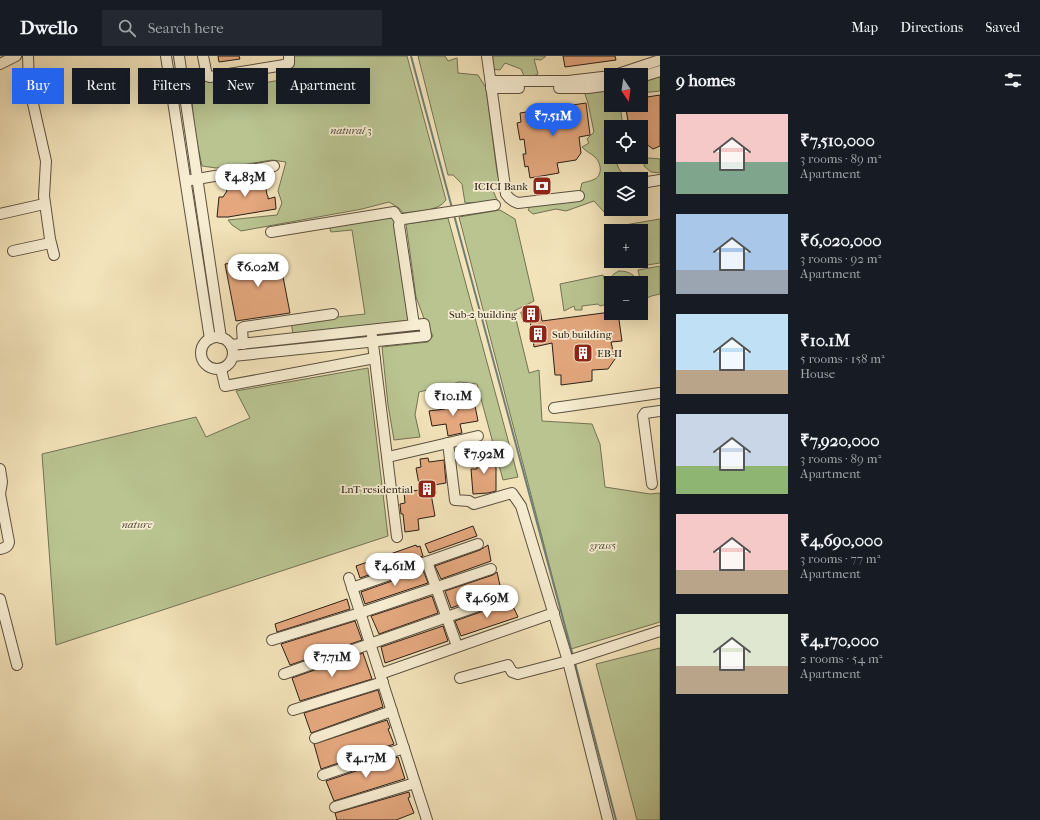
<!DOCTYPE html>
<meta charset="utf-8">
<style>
:root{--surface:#171b24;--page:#242831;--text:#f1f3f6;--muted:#9ea1a6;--line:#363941;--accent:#2563eb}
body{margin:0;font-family:"IM FELL French Canon",serif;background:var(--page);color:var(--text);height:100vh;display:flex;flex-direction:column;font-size:15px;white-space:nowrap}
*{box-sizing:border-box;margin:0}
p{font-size:13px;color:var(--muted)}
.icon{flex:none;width:22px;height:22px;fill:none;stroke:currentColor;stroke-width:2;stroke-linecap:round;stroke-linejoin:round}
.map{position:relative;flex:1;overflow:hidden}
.panel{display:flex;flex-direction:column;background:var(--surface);width:380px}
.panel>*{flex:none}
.hud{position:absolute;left:12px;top:12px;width:380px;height:36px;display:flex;gap:8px}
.needle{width:26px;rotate:167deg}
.fabs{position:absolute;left:604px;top:12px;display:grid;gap:8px}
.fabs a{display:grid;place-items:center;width:44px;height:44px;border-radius:0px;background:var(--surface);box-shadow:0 4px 16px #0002;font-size:20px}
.price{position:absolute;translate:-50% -34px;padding:0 9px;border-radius:14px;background:#fff;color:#222;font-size:13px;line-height:26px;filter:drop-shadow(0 1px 2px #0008)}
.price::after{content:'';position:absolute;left:50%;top:24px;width:12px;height:9px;margin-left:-6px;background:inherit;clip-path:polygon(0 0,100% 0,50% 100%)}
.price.selected{background:var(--accent);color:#fff}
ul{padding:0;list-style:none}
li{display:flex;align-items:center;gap:12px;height:100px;padding:0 16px}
li span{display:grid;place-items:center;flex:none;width:112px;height:80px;border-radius:0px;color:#555}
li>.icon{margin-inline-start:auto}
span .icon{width:48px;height:48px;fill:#fffc;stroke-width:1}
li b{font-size:17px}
h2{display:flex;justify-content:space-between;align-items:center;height:48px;padding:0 16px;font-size:17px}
.tag{padding:0 14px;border-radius:0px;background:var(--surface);box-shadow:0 4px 16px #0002;font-size:14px;line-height:36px}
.tag.selected{background:var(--accent);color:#fff}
header{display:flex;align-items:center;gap:24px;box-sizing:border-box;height:56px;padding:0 20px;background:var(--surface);border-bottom:1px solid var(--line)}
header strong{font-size:19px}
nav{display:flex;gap:22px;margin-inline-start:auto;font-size:14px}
.search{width:280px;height:36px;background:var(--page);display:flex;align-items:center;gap:10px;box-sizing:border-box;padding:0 14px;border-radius:0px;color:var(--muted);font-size:15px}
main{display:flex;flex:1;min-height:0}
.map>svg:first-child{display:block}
.green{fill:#b9c491;stroke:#727254}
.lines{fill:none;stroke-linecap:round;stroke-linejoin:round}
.stream{stroke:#6e7e76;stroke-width:2}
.building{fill:#e4a77e;stroke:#2a2017}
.minor-casing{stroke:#5c5140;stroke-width:12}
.minor{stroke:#f7edd2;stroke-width:10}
.labels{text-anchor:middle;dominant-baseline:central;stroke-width:3.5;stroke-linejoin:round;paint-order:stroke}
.park-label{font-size:11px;font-style:italic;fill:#55513c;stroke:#f7edd2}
.poi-label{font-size:11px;fill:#2a2017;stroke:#f7edd2;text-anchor:end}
</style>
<header>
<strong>Dwello</strong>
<div class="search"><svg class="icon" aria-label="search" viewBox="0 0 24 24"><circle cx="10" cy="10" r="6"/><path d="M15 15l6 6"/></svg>Search here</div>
<nav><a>Map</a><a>Directions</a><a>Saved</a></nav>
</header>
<main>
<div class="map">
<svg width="660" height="764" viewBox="0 0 660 764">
<rect width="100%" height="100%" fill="#f3e3ba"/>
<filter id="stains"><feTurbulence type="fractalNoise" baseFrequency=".005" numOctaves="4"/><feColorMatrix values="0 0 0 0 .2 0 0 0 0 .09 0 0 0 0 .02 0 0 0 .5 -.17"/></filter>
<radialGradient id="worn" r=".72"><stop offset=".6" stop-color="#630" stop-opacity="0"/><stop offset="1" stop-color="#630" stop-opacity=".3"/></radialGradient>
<!-- green -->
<g class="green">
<path d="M 292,0 L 407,0 L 446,144 C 438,156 416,155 403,157 L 399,152 L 389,146 L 362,153 L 241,175 L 232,169 L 228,164 L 277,159 L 282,147 L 278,135 L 286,106 L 272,104 L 235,110 L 216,112 L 202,110 C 196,82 189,51 194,23 L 203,20 L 207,25 L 217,26 L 229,22 L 234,30 L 237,32 L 280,24 L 276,15 L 285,15 L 294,9 Z"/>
<path d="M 418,0 L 445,0 L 448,5 L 457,2 L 458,17 L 478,19 L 486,32 L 497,116 L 500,128 L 490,127 L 497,144 L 491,146 L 465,147 L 462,128 L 453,119 L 448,119 Z"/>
<path d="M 489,0 L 546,0 L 541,4 L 534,3 L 538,18 L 531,21 L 524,20 L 521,13 L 505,7 L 500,14 L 491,13 Z"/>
<path d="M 660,16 L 660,35 L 641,37 L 641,22 Z"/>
<path d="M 611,31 L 611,49 L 620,49 L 623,71 L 611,71 L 611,101 L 617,101 C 615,111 622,118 630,123 L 611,123 L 611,153 L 621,153 L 618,155 L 605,157 L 594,145 L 566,155 L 556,153 L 533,158 L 528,154 L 532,147 L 580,135 L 582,127 C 586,126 591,125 595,123 C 603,118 601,107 595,101 C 591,97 586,96 582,91 L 589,87 L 587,83 L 594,76 L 588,47 L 584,35 Z"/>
<path d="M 649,102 L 660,103 L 660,117 L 651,116 L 644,110 L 645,103 Z"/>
<path d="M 500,154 L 515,163 L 534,245 L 514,255 L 529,317 L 539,314 L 542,365 L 592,368 L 600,388 L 605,431 L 650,438 L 660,437 L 660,566 L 571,593 L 459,161 Z"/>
<path d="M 394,159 L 409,266 L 293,278 L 291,266 L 365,258 L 352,174 L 331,176 L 329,170 Z"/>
<path d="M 448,162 L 518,421 L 503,424 L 477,328 L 460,326 L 419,336 L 415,359 L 420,381 L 394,384 L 388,349 L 382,291 L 428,286 L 433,280 L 425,265 L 416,241 L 406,168 Z"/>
<path d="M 660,163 L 660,207 L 634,211 L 631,205 L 641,205 L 641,175 L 611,175 L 611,187 L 608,183 L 607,172 Z"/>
<path d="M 660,210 L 660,238 C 652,240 645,240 643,249 L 641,249 L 641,227 L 638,214 Z"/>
<path d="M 619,215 C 628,215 635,218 638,227 L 611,227 L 611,240 C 604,230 608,220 619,215 Z"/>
<path d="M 603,219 L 611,247 L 600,250 L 598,248 L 582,250 L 582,254 L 575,254 L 574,250 L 564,255 L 560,228 Z"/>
<path d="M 368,312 L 388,480 L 56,589 L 42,398 L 196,361 L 206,381 L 250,362 L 236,335 Z"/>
<path d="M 660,592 L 660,764 L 637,764 L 596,608 Z"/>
</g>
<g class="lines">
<!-- stream -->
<g class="stream">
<path d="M 411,0 L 452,152"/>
<path d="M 454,159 L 573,600"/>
<path d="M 575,607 L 616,764"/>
</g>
</g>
<!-- building -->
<g class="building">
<path d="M 218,0 L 239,0 L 240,3 L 219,6 Z"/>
<path d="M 563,0 L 615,0 L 616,4 L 565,11 Z"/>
<path d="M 660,39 L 660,90 L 653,93 L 645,87 L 644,78 L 641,79 L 641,71 L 629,71 L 626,53 L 629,53 L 629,49 L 641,49 L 641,42 Z"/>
<path d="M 586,47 L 590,79 L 579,81 L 581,97 L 576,104 L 557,107 L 559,117 L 530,122 L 528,110 L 525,111 L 523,98 L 526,98 L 524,83 L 520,84 L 517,67 L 521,66 L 520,57 Z"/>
<path d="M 264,121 L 267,139 L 268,140 L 268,143 L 275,141 L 276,153 L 228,161 L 217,161 L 219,141 L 223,141 L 227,135 L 225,131 L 233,125 L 242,125 L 243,123 Z"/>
<path d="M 279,200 L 290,257 L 236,265 L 225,208 Z"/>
<path d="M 540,253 L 542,265 L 611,256 L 611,257 L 618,257 L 622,285 L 611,286 L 615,303 L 608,313 L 592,314 L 592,325 L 561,329 L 561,319 L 555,319 L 552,287 L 534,291 L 530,264 L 523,266 L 521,256 Z"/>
<path d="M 455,341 L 457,353 L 475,350 L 478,365 L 460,368 L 462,377 L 448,380 L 446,368 L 432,370 L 429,355 L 445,353 L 444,343 Z"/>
<path d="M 488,395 L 489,407 L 496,406 L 496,435 L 488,437 L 473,438 L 471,413 L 477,413 L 477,396 Z"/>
<path d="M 428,402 L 429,406 L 444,404 L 446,427 L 434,429 L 436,437 L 431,438 L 435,460 L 418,463 L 419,474 L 405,476 L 403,458 L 401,458 L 400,448 L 405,447 L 404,436 L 420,434 L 416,412 L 421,411 L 420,403 Z"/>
<path d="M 473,470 L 477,480 L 429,497 L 425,488 Z"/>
<path d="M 416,489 L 417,491 L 420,490 L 423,500 L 360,522 L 356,510 Z"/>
<path d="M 488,489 L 491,505 L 441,523 L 435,510 L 480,494 Z"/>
<path d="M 423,514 L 428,527 L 365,548 L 361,536 Z"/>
<path d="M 497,516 L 501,534 L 451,552 L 445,535 L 493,519 Z"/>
<path d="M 432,540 L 438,557 L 379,578 L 371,560 Z"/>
<path d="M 347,543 L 350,553 L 277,576 L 275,568 Z"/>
<path d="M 510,544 L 518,561 L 461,580 L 455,565 L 506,547 Z"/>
<path d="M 355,565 L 362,584 L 290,609 L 281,588 Z"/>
<path d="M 443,570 L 448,585 L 385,607 L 381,591 Z"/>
<path d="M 363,597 L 372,623 L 300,645 L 292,622 Z"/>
<path d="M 378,634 L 383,651 L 311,677 L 304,657 Z"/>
<path d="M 387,664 L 390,672 L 388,673 L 394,688 L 321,713 L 314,688 Z"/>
<path d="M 398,701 L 405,723 L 404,723 L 334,745 L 326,725 Z"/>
<path d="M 409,736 L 410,741 L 408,742 L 414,757 L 396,764 L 337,764 L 335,757 Z"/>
</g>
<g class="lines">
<!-- minor casing -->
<g class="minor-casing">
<g id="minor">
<path d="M 28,0 L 29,30 L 46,105 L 44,140 L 50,183 L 54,199"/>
<path d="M 166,0 L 210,283"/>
<path d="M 179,0 L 221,282"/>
<path d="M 203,0 L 207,20 L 210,21 L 284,9 L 289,7 L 289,0"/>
<path d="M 487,0 L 506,138 C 509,143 512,145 518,147 L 579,140"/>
<path d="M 0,8 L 16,0"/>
<path d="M 615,19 L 660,4"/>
<path d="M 641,21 L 660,15"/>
<path d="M 491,25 L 568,25 L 611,20"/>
<path d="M 491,32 L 519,32"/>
<path d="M 559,32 L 588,32 L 611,29"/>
<path d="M 191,124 L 274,110"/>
<path d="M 641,127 L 660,124"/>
<path d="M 0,158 L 44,148"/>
<path d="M 400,165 L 403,163 L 495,149"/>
<path d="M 271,176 L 394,156 L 400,165 L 399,169 L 414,269"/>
<path d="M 13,195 L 50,187"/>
<path d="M 372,280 L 397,481"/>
<circle cx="217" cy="297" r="16"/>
<path d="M 243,288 L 242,272 L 244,271 L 333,258"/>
<path d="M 231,289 L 424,268 L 426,280 L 233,300"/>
<path d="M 221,313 L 225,330 L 375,302"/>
<path d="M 554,352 L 660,337"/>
<path d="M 448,387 L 455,444 L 469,445 L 474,448 L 512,437 L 521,450 L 568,605 L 608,764"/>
<path d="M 388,401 L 478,380"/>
<path d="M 0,413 L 2,426 L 0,438"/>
<path d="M 652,428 L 643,360 L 645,357 L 660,355"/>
<path d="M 0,493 C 5,492 8,491 9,486 L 0,438"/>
<path d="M 427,506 L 457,590"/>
<path d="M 349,522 L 427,764"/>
<path d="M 352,532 L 478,488"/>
<path d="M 0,543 L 17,609"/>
<path d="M 272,584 L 360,557 L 491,513"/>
<path d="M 284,618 L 504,541"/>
<path d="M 380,618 L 554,557"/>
<path d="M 460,622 L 508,609 L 512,616 L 518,618 L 568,605 L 660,575"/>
<path d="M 293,654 L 383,626"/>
<path d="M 315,682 L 392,655"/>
<path d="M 323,719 L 404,692"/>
<path d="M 335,751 L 415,727"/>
</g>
</g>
<!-- minor -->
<use href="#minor" class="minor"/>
</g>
<!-- icons -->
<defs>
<g id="bank-square" transform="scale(1)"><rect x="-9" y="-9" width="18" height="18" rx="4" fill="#8f2418" stroke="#f7edd2"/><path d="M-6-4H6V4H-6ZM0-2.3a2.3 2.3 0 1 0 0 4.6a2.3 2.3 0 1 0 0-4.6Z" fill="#fff"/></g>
<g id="building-square" transform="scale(1)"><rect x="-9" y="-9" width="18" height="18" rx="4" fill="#8f2418" stroke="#f7edd2"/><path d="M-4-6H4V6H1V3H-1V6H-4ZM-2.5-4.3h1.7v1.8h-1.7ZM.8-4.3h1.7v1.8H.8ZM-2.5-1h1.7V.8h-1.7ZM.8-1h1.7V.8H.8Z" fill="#fff"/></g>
</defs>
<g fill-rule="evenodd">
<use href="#bank-square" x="542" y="130"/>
<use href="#building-square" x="531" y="258"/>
<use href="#building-square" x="538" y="278"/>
<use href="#building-square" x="583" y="297"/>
<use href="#building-square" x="427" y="433"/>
</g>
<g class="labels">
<!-- park labels -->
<g class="park-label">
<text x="351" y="74">natural 3</text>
<text x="137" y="468">nature</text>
<text x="603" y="489">grass5</text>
</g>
<!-- poi labels -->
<g class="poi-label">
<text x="528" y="130">ICICI Bank</text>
<text x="517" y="258">Sub-2 building</text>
<text x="552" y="278" text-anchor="start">Sub building</text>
<text x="597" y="297" text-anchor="start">EB-II</text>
<text x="413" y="433">LnT residential</text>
</g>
</g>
<rect width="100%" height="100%" filter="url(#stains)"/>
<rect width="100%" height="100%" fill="url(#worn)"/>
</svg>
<div class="fabs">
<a><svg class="needle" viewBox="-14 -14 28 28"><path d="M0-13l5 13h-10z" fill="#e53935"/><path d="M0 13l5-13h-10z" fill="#9ea1a6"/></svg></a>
<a><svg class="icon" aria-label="locate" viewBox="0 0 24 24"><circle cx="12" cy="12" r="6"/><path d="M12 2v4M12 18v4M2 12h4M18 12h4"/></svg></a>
<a><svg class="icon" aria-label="layers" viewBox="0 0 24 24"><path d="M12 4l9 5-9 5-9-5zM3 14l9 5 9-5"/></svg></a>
<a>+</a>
<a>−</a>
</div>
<b class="price selected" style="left:553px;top:81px">₹7.51M</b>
<b class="price" style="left:245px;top:142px">₹4.83M</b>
<b class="price" style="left:258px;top:232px">₹6.02M</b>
<b class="price" style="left:453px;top:361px">₹10.1M</b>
<b class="price" style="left:484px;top:419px">₹7.92M</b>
<b class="price" style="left:395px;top:531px">₹4.61M</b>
<b class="price" style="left:487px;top:563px">₹4.69M</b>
<b class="price" style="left:332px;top:622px">₹7.71M</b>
<b class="price" style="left:366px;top:723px">₹4.17M</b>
<div class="hud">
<a class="tag selected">Buy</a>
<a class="tag">Rent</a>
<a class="tag">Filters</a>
<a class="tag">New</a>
<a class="tag">Apartment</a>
</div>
</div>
<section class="panel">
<h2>9 homes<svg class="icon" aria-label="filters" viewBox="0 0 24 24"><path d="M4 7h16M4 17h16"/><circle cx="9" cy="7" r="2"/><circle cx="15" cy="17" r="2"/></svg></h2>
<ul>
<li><span style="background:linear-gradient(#f6c9c9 60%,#7fa58c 0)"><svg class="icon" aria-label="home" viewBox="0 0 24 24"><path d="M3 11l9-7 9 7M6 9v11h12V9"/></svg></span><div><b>₹7,510,000</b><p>3 rooms · 89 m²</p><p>Apartment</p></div></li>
<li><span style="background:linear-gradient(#a9c7e8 70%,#9aa5b1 0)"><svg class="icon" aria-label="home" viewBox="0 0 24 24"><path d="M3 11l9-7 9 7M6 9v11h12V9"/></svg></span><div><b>₹6,020,000</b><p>3 rooms · 92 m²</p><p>Apartment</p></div></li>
<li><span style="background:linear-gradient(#bfe0f5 70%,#b9a48a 0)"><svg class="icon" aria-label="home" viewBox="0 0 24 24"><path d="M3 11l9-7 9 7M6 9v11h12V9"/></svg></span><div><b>₹10.1M</b><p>5 rooms · 158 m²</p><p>House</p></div></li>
<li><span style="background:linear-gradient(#c9d6e8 65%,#8fb573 0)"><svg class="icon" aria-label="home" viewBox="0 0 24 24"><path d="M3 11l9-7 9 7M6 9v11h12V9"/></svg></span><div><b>₹7,920,000</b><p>3 rooms · 89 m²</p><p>Apartment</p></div></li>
<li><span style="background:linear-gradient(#f6c9c9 70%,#b9a48a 0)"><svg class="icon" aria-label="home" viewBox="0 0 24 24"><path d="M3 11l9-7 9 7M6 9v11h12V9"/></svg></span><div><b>₹4,690,000</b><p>3 rooms · 77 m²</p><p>Apartment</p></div></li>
<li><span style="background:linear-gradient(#dfe7d0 65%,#b9a48a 0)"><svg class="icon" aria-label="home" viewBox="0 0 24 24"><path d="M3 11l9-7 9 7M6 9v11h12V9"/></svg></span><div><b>₹4,170,000</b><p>2 rooms · 54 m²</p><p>Apartment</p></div></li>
</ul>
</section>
</main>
